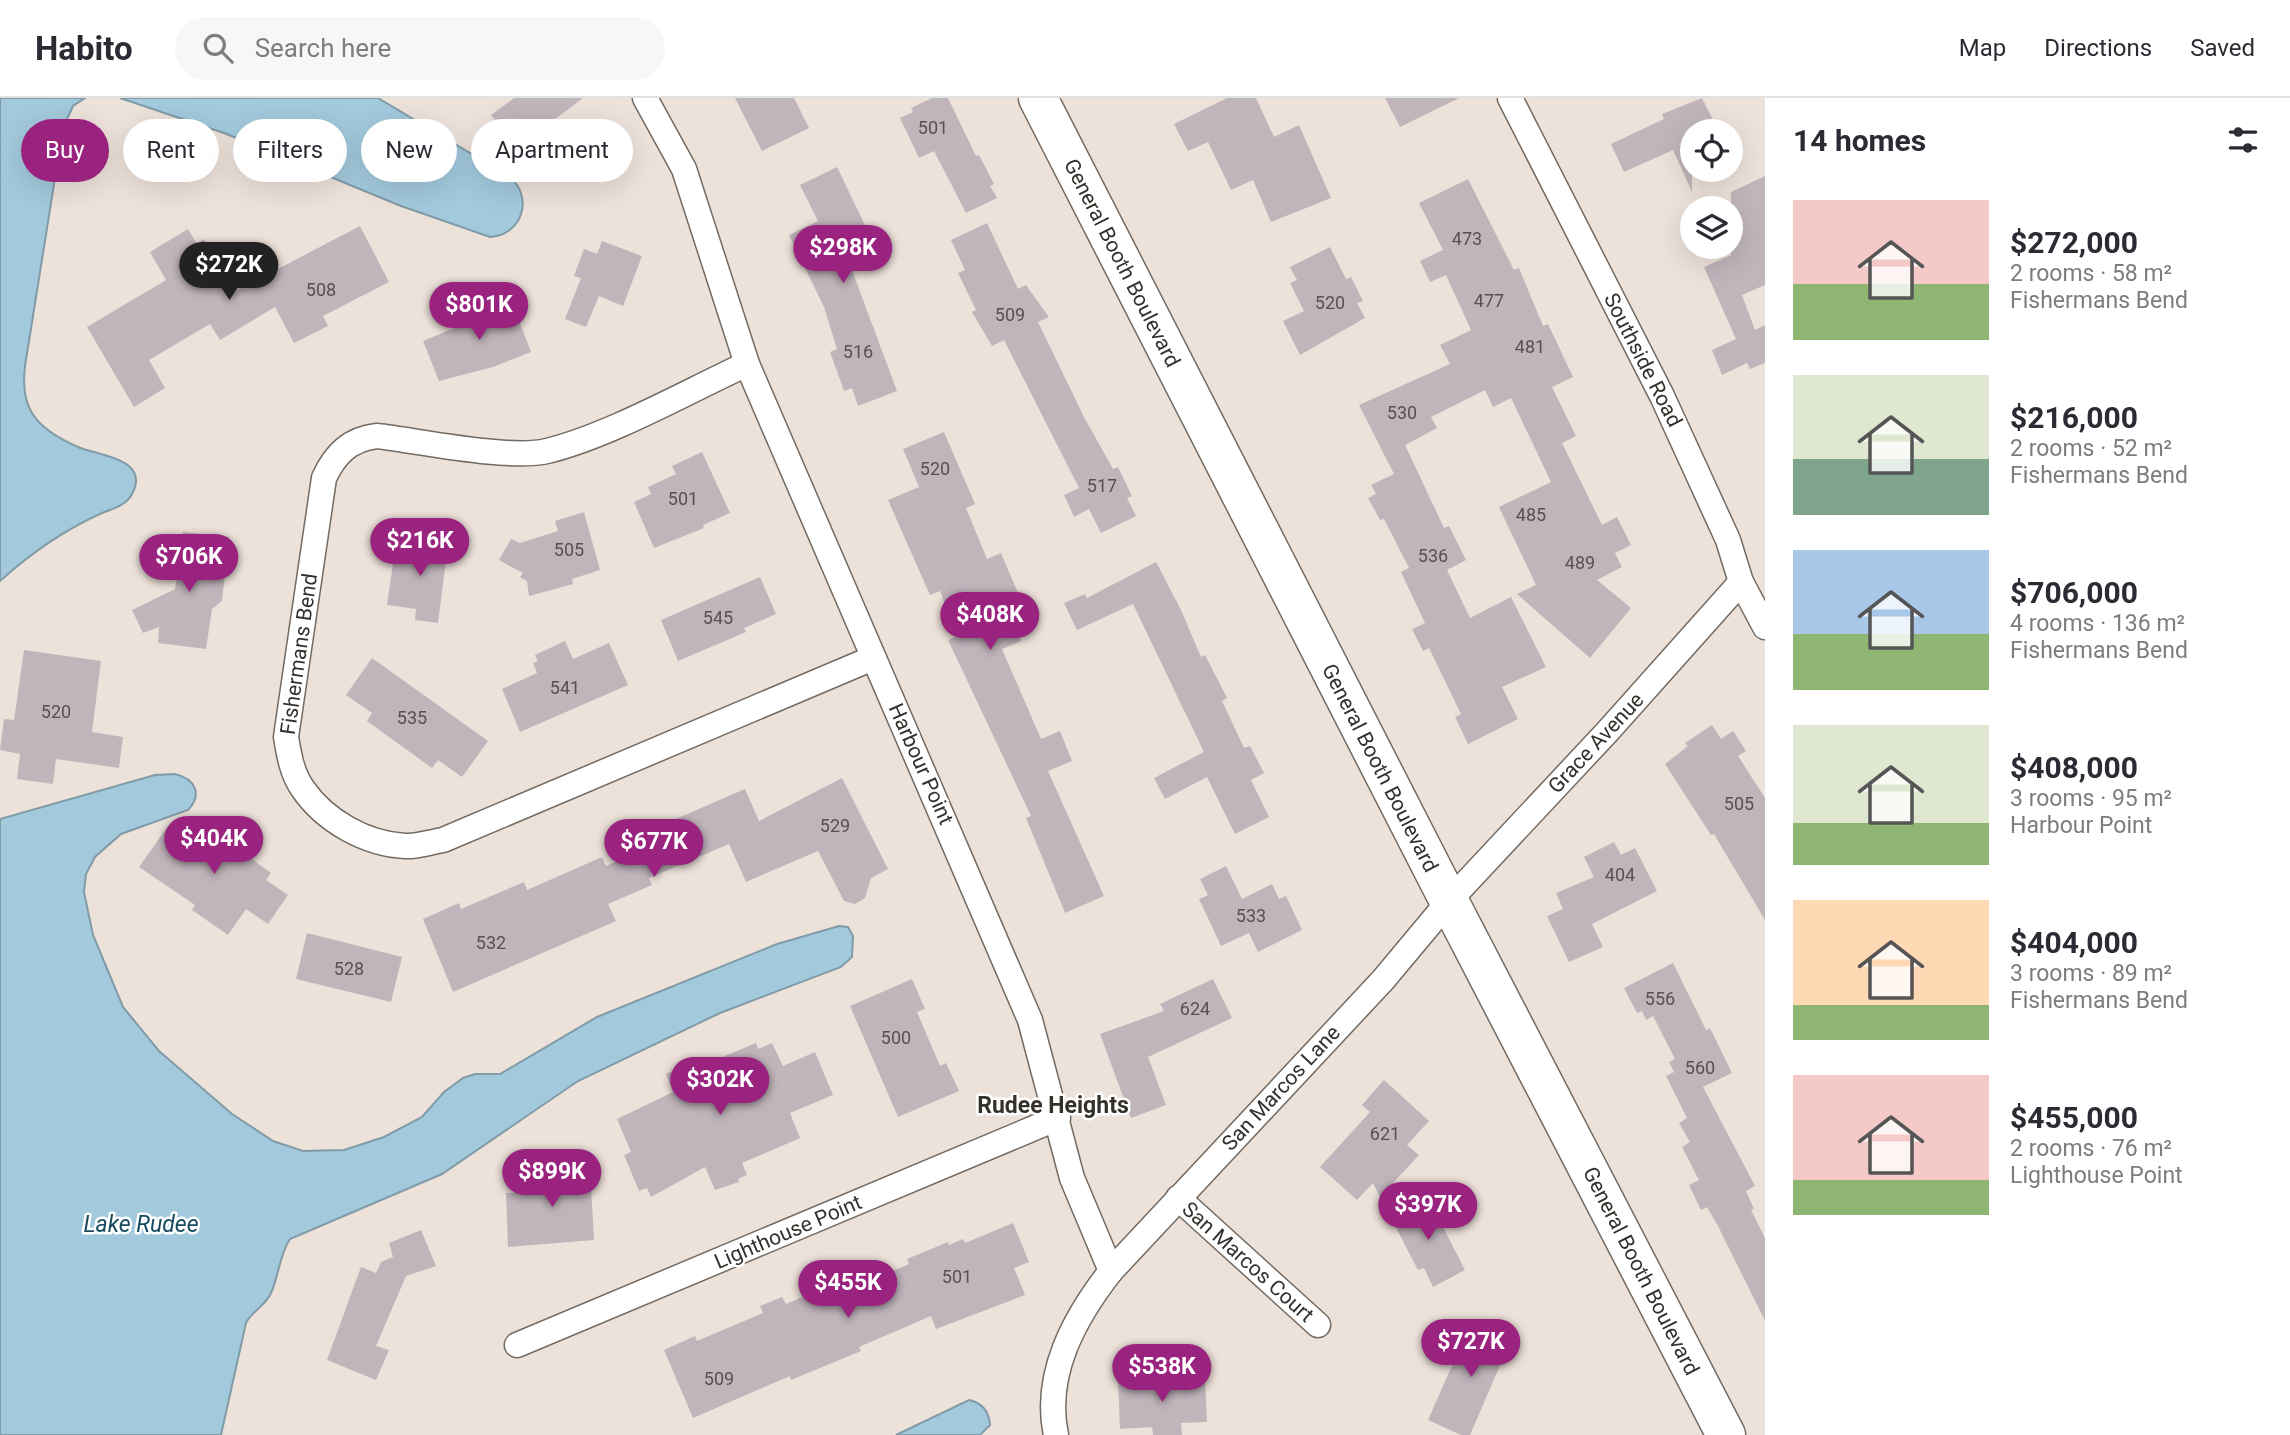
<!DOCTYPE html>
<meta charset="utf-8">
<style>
:root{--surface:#fff;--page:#f7f7f7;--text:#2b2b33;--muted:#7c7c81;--line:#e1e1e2;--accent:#99237e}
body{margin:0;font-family:Roboto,sans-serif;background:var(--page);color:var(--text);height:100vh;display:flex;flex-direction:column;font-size:26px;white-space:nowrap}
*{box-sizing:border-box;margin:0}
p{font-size:23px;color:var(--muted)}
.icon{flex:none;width:38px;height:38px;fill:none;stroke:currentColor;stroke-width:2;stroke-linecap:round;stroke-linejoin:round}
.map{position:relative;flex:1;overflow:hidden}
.details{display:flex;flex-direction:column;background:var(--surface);width:525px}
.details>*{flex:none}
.guide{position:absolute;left:21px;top:21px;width:665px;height:63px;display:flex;gap:14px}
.tools{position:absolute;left:1680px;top:21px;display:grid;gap:14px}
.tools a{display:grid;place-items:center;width:63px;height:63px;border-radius:50%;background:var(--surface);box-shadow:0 7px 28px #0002;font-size:35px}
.price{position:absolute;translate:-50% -60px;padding:0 16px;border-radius:24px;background:var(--accent);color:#fff;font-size:23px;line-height:46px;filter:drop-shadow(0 2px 4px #0008)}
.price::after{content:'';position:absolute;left:50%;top:42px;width:21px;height:16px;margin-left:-10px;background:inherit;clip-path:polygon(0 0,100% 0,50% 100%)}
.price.active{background:#222;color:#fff}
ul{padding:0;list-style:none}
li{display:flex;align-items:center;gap:21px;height:175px;padding:0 28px}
li span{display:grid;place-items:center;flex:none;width:196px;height:140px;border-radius:0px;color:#555}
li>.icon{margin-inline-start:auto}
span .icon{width:84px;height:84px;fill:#fffc;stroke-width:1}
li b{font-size:30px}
h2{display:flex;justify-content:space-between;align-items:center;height:84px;padding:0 28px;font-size:30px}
.pill{padding:0 24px;border-radius:32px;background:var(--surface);box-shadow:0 7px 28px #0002;font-size:24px;line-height:63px}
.pill.active{background:var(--accent);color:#fff}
header{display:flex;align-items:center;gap:42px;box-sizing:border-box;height:98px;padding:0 35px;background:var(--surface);border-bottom:2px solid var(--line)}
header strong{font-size:33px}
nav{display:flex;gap:38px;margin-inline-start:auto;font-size:24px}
.search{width:490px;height:63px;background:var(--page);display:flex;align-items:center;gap:18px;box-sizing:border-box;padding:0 24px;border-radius:38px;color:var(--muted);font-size:26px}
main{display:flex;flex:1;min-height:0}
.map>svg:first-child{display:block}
.water{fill:#a2c9dc;stroke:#819ba7;stroke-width:2}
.building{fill:#c1b5bc}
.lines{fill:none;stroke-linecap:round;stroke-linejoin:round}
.minor-casing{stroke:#736a62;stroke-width:27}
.trunk-casing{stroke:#736a62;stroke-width:41}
.minor{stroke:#fff;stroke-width:24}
.trunk{stroke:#fff;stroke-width:38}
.labels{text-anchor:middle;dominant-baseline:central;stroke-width:5;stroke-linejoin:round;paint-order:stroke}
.number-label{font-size:18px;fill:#575150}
.street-label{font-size:21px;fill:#34302c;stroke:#fff}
.neighbourhood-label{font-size:23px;font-weight:bold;fill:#34302c;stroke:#fff}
.water-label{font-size:23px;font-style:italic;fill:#174a5f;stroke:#fff}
</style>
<header>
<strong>Habito</strong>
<div class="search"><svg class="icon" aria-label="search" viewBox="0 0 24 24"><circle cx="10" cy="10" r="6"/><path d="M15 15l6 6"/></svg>Search here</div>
<nav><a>Map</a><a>Directions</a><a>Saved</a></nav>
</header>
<main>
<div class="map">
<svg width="1765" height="1337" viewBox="0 0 1765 1337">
<rect width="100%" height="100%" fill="#ede2da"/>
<!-- water -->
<g class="water">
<path d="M 0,0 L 85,0 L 73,8 L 63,30 L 25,268 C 23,284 23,300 32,315 C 41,330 62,342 78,349 C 98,358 151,360 132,396 C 127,407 112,411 102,415 C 64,432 31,455 0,483 Z"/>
<path d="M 120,0 L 378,0 L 510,79 C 534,100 522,137 490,139 L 401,108 L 224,35 Z"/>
<path d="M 175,676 C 195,681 203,696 188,712 L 121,736 L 95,759 L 86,776 L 84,794 L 93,837 L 123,909 L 159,953 L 232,1016 L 273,1043 L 303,1053 L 344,1052 L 384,1039 L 422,1019 L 444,994 L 463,980 L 475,976 L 500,976 L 597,919 L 777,846 L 839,828 L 848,829 L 853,838 L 852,859 L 841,869 L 720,915 L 578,983 L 442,1076 L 290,1141 C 279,1158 279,1177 271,1195 C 266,1207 252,1213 246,1225 L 221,1337 L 0,1337 L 0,721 L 155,677 Z"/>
<path d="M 969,1302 C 983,1305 989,1314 990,1327 L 980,1337 L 896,1337 Z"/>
</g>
<!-- building -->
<g class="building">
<path d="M 514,0 L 583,0 L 517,50 L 491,17 Z"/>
<path d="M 735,0 L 794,0 L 809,30 L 762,53 Z"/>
<path d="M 932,0 L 948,0 L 976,58 L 979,57 L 994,86 L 990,88 L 997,100 L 966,115 L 934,53 L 919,60 L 900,20 L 913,14 L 911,10 Z"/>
<path d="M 1227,0 L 1256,0 L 1274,39 L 1299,27 L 1331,100 L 1271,124 L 1253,82 L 1231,92 L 1208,44 L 1188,53 L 1174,26 Z"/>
<path d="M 1385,0 L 1459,0 L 1400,29 Z"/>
<path d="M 1702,0 L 1713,22 L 1702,27 L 1705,33 L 1692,33 L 1692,94 L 1673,52 L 1624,74 L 1611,46 L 1664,21 L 1662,16 Z"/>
<path d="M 553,39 L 590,43 L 586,80 L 548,75 Z"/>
<path d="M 837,69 L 874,146 L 847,159 L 897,293 L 858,308 L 852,290 L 844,293 L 830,254 L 837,251 L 824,209 L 789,137 L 818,123 L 800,87 Z"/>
<path d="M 1765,78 L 1765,187 L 1742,197 L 1755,232 L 1765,227 L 1765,265 L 1750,271 L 1747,265 L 1722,277 L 1712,252 L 1736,241 L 1704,169 L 1731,157 L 1731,94 Z"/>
<path d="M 1468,81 L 1514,172 L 1519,170 L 1543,228 L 1548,226 L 1573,279 L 1552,289 L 1576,338 L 1562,345 L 1602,427 L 1617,419 L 1631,447 L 1615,455 L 1622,469 L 1597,482 L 1631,510 L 1590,560 L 1517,496 L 1536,487 L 1499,409 L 1551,384 L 1511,300 L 1493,309 L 1485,292 L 1431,319 L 1437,330 L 1405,347 L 1444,430 L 1449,428 L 1466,462 L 1447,472 L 1470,520 L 1511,499 L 1546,569 L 1502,589 L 1518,621 L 1468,646 L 1455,619 L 1461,616 L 1429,550 L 1423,553 L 1412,531 L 1425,525 L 1401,474 L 1409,470 L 1384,421 L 1380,422 L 1368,400 L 1376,396 L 1371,387 L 1394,376 L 1359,307 L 1450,266 L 1440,247 L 1471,232 L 1446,177 L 1430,184 L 1420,163 L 1443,152 L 1419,105 Z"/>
<path d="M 987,125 L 1018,191 L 1026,187 L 1049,219 L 1038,224 L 1084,319 L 1113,371 L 1118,369 L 1132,398 L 1127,400 L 1136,418 L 1101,435 L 1089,411 L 1074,419 L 1064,397 L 1079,390 L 1004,242 L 992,248 L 972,214 L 976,212 L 958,175 L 965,172 L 951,142 Z"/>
<path d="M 360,128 L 389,184 L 323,218 L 328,228 L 294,245 L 275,209 L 220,242 L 210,226 L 149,262 L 165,290 L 134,309 L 87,229 L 166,182 L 150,154 L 188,131 L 197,146 L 204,141 L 234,194 Z"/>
<path d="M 602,143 L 642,158 L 623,208 L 599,198 L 586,229 L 565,221 L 581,180 L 574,178 L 584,151 L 597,156 Z"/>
<path d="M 1330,149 L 1346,181 L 1351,179 L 1363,203 L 1357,205 L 1365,220 L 1300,257 L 1283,223 L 1304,213 L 1290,185 L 1297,182 L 1290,169 Z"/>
<path d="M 508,194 L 531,254 L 493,269 L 439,283 L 423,243 L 488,216 L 483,204 Z"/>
<path d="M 944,334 L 975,406 L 966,410 L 987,461 L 1001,455 L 1021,502 L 1007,508 L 1021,543 L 1002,551 L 1041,641 L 1060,633 L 1072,663 L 1048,673 L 1104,798 L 1065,815 L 1026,720 L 1031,718 L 948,542 L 958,538 L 940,493 L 930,497 L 888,402 L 919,389 L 903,351 Z"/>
<path d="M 702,354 L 730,415 L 703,427 L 704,430 L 654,450 L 634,404 L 651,396 L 648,389 L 676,376 L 672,368 Z"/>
<path d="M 584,414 L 600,472 L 572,481 L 573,486 L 529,498 L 527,483 L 520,479 L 523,475 L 499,462 L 511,441 L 520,445 L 558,433 L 555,423 Z"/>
<path d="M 183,434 L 229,439 L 222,503 L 212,511 L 206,551 L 158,545 L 159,529 L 143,535 L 132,512 L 175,491 Z"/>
<path d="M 427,436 L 449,439 L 438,525 L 415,522 L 416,511 L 387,507 L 396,445 L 425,449 Z"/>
<path d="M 1156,464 L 1181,512 L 1201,559 L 1205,557 L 1227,600 L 1222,603 L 1244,650 L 1250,648 L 1264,675 L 1251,682 L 1269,719 L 1235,736 L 1207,679 L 1165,701 L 1154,680 L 1204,654 L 1133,506 L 1077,532 L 1064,505 L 1085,496 L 1087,500 Z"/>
<path d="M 760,479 L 776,516 L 744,530 L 746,534 L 678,563 L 661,522 Z"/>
<path d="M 565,543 L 573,561 L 609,545 L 628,587 L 520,634 L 502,591 L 537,575 L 533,565 L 538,563 L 535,557 Z"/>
<path d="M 24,552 L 101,563 L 92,634 L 123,639 L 119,670 L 56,661 L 53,686 L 17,681 L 20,656 L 0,652 L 4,621 L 14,622 Z"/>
<path d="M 372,560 L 488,643 L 462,679 L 438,662 L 432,670 L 367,623 L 372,615 L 346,597 Z"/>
<path d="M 1712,627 L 1721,641 L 1733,633 L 1746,653 L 1738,658 L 1765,700 L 1765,822 L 1714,736 L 1711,737 L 1665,666 L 1688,648 L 1685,645 Z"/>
<path d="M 842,680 L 888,771 L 871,780 L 865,800 L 855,806 L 844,803 L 818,753 L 746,784 L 729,746 L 649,780 L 652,787 L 608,806 L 616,823 L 453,894 L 423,821 L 459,805 L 461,811 L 524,784 L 527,792 L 602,759 L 606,768 L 670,740 L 664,726 L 745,691 L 759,723 Z"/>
<path d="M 220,724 L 244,742 L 238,751 L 271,775 L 266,782 L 288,797 L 268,826 L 246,811 L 228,837 L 192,812 L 195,807 L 139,769 L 168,728 L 190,743 L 197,731 L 209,740 Z"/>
<path d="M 1614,744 L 1621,757 L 1635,750 L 1657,793 L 1592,826 L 1603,849 L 1569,864 L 1547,818 L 1563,811 L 1556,795 L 1594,779 L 1584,759 Z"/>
<path d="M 1226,768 L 1242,801 L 1272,786 L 1279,801 L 1286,798 L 1302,832 L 1258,854 L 1249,835 L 1221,848 L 1199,801 L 1208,797 L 1200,781 Z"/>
<path d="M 307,835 L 402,859 L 391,904 L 296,881 Z"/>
<path d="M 1673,865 L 1706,932 L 1710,930 L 1732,975 L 1703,989 L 1755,1088 L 1746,1093 L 1754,1111 L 1751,1112 L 1765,1140 L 1765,1223 L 1718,1128 L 1707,1109 L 1701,1112 L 1689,1087 L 1699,1082 L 1682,1049 L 1690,1044 L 1679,1025 L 1687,1020 L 1666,978 L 1674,974 L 1669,964 L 1675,961 L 1653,918 L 1646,922 L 1642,913 L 1637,915 L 1624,890 Z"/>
<path d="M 912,881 L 925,911 L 917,914 L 940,968 L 946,965 L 959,993 L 898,1019 L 850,908 Z"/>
<path d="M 1213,881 L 1232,920 L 1148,959 L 1166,1007 L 1131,1020 L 1100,936 L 1164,913 L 1160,906 Z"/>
<path d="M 756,945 L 758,951 L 772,945 L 783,968 L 815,954 L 833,997 L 790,1015 L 800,1040 L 742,1065 L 747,1077 L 738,1081 L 739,1084 L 715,1092 L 705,1069 L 651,1099 L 647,1090 L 639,1093 L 624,1057 L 631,1054 L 617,1021 L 673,994 L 666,976 L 699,962 L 701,968 Z"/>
<path d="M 1384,982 L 1429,1023 L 1407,1047 L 1419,1057 L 1380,1099 L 1373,1085 L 1357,1102 L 1320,1069 L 1370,1014 L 1362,1007 Z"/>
<path d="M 577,1059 L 579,1091 L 591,1090 L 594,1142 L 508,1149 L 506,1095 L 545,1093 L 543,1061 Z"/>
<path d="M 1428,1100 L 1465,1172 L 1433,1189 L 1424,1170 L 1418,1172 L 1391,1120 Z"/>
<path d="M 1013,1125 L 1029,1164 L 1014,1170 L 1025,1197 L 936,1231 L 931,1218 L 859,1249 L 861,1253 L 791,1282 L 790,1278 L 693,1320 L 664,1252 L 695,1238 L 697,1243 L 763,1215 L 760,1208 L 782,1199 L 786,1206 L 823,1190 L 826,1197 L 837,1193 L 838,1196 L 909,1166 L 907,1161 L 948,1144 L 949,1147 L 963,1141 L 965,1145 Z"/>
<path d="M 421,1132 L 436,1168 L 406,1178 L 376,1248 L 389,1252 L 376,1282 L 327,1262 L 361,1169 L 376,1175 L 381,1164 L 393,1159 L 389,1145 Z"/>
<path d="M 1482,1221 L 1514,1235 L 1470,1337 L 1461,1337 L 1428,1322 L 1466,1236 L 1473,1240 Z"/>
<path d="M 1172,1279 L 1173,1282 L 1205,1281 L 1207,1324 L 1181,1325 L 1182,1337 L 1153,1337 L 1152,1329 L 1120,1331 L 1118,1282 Z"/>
</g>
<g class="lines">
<!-- minor casing -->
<g class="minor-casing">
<g id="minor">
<path d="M 645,0 L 684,71 L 747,266 L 1030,922 L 1072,1080 L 1111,1173 C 1075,1219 1043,1276 1056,1337"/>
<path d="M 1510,0 L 1662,298 L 1728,442 L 1741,484 L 1765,529"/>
<path d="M 747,266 C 688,293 609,338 547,353 C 509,362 420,343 377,338 C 350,341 335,356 324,380 L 286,639 C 289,657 292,676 303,691 C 325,723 366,746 405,748 C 417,749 430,744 443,742 L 873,560"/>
<path d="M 1178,1100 L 1318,1227"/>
<path d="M 1111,1173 L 1383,882 L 1449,803 L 1608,633 L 1741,484"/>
<path d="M 517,1247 L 1058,1020"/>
</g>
</g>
<!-- trunk casing -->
<g class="trunk-casing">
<path id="trunk" d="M 1038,0 L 1449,803 L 1726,1337"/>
</g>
<!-- minor -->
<use href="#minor" class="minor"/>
<!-- trunk -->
<use href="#trunk" class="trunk"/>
</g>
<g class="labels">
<!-- number labels -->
<g class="number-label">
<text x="933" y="29">501</text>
<text x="1467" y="140">473</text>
<text x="321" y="191">508</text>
<text x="1489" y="202">477</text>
<text x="1330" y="204">520</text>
<text x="1010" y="216">509</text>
<text x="1530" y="248">481</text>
<text x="858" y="253">516</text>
<text x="1402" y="314">530</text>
<text x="935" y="370">520</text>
<text x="1102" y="387">517</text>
<text x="683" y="400">501</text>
<text x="1531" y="416">485</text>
<text x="569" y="451">505</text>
<text x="1433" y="457">536</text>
<text x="1580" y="464">489</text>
<text x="718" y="519">545</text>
<text x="565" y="589">541</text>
<text x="56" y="613">520</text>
<text x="412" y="619">535</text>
<text x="1739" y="705">505</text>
<text x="835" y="727">529</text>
<text x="1620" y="776">404</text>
<text x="1251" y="817">533</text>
<text x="491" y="844">532</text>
<text x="349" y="870">528</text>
<text x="1660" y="900">556</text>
<text x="1195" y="910">624</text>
<text x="896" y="939">500</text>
<text x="1700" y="969">560</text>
<text x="1385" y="1035">621</text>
<text x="957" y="1178">501</text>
<text x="719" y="1280">509</text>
</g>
<!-- street labels -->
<g class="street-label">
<text transform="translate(1122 165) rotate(63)">General Booth Boulevard</text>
<text transform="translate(1643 262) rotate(63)">Southside Road</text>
<text transform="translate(299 556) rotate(-82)">Fishermans Bend</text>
<text transform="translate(1596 645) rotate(-47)">Grace Avenue</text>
<text transform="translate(921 666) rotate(66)">Harbour Point</text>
<text transform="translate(1380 670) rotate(63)">General Booth Boulevard</text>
<text transform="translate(1281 990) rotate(-47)">San Marcos Lane</text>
<text transform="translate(788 1134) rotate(-23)">Lighthouse Point</text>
<text transform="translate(1248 1164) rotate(42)">San Marcos Court</text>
<text transform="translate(1641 1173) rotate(63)">General Booth Boulevard</text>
</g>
<!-- neighbourhood labels -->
<g class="neighbourhood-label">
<text x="1053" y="1007">Rudee Heights</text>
</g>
<!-- water labels -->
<g class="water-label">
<text x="141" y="1126">Lake Rudee</text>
</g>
</g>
</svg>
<div class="tools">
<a><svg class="icon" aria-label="locate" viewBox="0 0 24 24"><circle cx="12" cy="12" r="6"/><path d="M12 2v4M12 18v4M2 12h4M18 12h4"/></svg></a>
<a><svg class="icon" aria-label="layers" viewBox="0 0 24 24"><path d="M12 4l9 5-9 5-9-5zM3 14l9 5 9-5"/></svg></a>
</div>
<b class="price" style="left:843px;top:187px">$298K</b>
<b class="price active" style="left:229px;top:204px">$272K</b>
<b class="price" style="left:479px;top:244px">$801K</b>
<b class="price" style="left:420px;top:480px">$216K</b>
<b class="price" style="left:189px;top:496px">$706K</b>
<b class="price" style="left:990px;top:554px">$408K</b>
<b class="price" style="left:214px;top:778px">$404K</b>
<b class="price" style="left:654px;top:781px">$677K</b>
<b class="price" style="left:720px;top:1019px">$302K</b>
<b class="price" style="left:552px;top:1111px">$899K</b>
<b class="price" style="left:1428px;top:1144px">$397K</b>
<b class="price" style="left:848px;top:1222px">$455K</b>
<b class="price" style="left:1471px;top:1281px">$727K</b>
<b class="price" style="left:1162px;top:1306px">$538K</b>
<div class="guide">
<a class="pill active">Buy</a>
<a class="pill">Rent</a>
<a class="pill">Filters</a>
<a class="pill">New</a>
<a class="pill">Apartment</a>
</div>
</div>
<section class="details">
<h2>14 homes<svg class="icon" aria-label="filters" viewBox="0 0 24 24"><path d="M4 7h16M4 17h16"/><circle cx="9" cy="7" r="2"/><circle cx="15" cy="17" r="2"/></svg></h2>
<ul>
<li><span style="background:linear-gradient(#f6c9c9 60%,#8fb573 0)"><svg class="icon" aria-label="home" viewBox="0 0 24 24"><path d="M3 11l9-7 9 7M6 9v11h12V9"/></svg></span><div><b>$272,000</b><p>2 rooms · 58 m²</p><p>Fishermans Bend</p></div></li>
<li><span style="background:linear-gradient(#dfe7d0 60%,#7fa58c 0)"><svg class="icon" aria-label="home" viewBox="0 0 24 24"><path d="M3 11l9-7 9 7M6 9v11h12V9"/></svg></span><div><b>$216,000</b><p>2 rooms · 52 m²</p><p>Fishermans Bend</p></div></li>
<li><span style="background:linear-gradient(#a9c7e8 60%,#8fb573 0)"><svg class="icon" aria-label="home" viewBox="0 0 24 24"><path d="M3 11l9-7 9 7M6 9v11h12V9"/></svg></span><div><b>$706,000</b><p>4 rooms · 136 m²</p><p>Fishermans Bend</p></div></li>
<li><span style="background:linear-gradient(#dfe7d0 70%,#8fb573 0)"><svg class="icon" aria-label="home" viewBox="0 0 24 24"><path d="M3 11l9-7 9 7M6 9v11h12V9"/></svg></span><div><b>$408,000</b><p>3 rooms · 95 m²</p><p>Harbour Point</p></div></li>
<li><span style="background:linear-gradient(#ffd9b3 75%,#8fb573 0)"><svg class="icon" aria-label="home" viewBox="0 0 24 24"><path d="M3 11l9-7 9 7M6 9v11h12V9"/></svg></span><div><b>$404,000</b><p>3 rooms · 89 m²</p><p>Fishermans Bend</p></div></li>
<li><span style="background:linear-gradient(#f6c9c9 75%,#8fb573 0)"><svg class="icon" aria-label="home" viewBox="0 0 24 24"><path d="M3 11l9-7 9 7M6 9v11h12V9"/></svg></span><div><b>$455,000</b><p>2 rooms · 76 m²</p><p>Lighthouse Point</p></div></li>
</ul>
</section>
</main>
